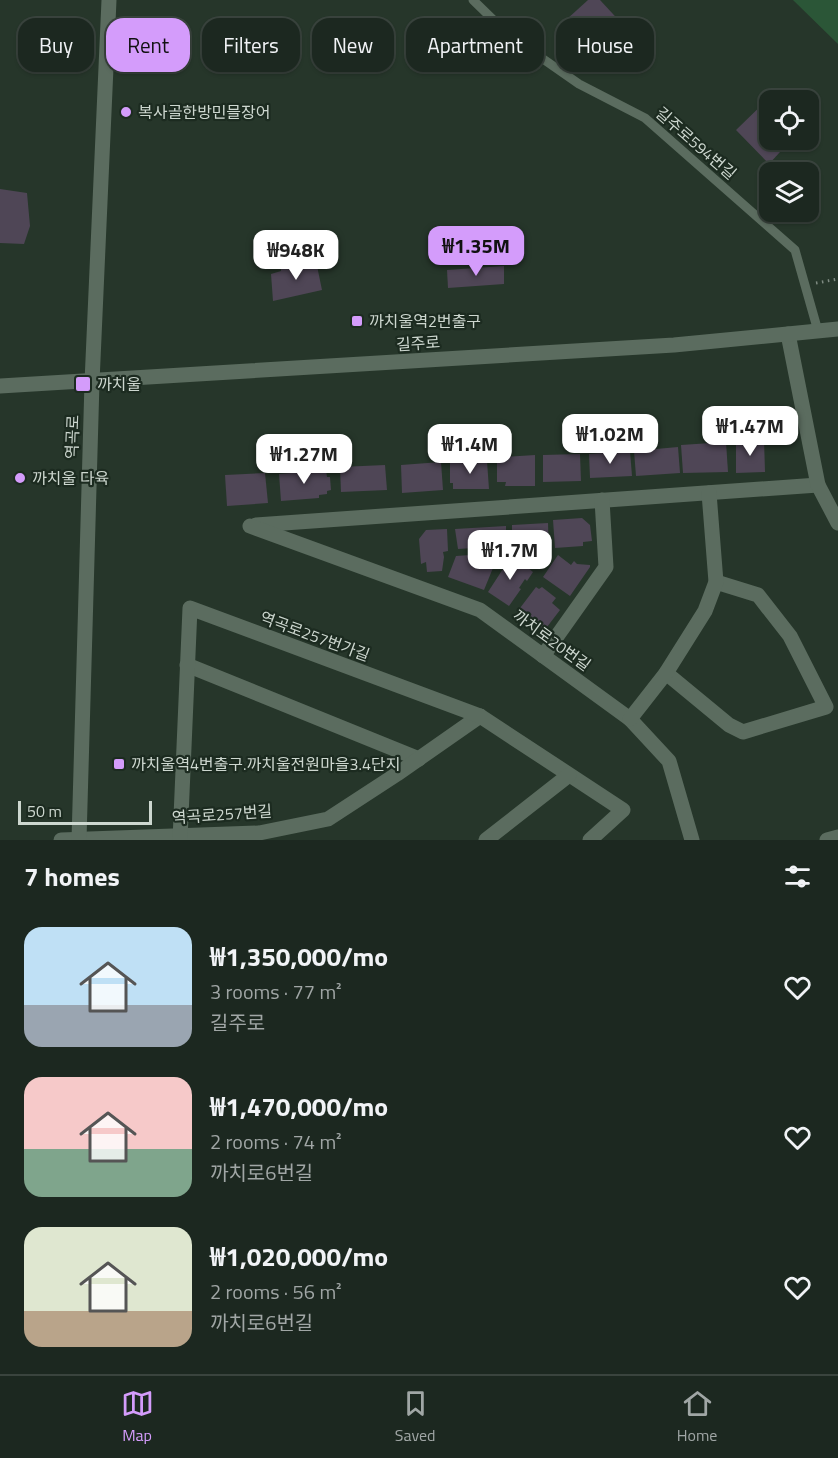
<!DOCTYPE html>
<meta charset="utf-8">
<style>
:root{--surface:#1c2820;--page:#29342d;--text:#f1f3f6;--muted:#a0a6a5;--line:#3a443e;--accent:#d49cfb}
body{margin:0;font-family:"Titillium Web","Noto Sans KR",sans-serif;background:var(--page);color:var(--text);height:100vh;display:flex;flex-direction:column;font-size:22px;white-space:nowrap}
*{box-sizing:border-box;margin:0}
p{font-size:20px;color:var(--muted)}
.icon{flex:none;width:33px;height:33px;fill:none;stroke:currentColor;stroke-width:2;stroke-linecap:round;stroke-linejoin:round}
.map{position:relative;height:840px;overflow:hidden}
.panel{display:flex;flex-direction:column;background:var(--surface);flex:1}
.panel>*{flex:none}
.guide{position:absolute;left:18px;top:18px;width:802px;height:54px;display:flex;gap:12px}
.buttons{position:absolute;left:759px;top:90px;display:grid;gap:12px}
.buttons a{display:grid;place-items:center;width:60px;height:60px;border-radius:12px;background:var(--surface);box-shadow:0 2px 4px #0004,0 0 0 2px var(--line);font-size:30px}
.scale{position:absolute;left:18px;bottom:15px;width:134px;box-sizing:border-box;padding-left:6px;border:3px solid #cdd7cf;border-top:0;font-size:16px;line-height:21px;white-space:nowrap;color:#cdd7cf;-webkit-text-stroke:4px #1c2b20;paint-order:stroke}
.price{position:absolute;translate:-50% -51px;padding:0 14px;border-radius:12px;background:#fff;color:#222;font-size:20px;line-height:39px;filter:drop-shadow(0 2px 3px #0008)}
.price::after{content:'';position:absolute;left:50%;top:36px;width:18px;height:14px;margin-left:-9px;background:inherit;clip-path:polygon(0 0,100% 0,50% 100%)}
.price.selected{background:var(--accent);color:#111}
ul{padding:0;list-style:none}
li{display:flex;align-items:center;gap:18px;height:150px;padding:0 24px}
li span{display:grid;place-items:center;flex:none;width:168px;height:120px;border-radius:18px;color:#555}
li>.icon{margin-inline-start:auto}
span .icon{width:72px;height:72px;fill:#fffc;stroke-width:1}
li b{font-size:26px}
h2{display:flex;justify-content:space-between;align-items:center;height:72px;padding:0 24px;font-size:26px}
.tag{padding:0 21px;border-radius:18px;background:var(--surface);box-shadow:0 2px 4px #0004,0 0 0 2px var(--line);font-size:21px;line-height:54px}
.tag.selected{background:var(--accent);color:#111}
.tab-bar{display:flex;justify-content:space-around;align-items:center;height:84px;border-top:2px solid var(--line);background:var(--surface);font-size:16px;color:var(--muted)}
.tab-bar a{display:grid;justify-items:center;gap:3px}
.tab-bar .selected{color:var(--accent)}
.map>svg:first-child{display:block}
.green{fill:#2b5637}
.building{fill:#4f4656}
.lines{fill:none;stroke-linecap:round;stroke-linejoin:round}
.path{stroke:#7f8b82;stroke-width:3;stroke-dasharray:1.5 4.5;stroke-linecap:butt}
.lane{stroke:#5b6c5f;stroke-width:9}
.street{stroke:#5b6c5f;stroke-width:15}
.secondary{stroke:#5b6c5f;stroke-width:15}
.poi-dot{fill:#d49cfb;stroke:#1c2b20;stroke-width:2}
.labels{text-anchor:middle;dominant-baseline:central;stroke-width:4.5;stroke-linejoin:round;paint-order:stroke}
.poi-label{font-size:16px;fill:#cdd7cf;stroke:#1c2b20;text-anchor:start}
.street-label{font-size:16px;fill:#cdd7cf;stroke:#1c2b20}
</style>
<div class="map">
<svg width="838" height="840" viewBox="0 0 838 840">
<rect width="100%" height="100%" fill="#26362a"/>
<!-- green -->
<path class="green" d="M 793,0 L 838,0 L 838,44 Z"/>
<!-- building -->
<g class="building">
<path d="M 588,0 L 600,0 L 625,27 L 597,53 L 566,20 Z"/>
<path d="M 773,94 L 780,100 L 770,100 L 770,140 L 791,140 L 769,164 L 736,130 Z"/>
<path d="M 0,189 L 27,193 L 30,226 L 24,244 L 0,243 Z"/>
<path d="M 316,261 L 322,290 L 273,301 L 271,274 L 281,271 L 281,269 Z"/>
<path d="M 504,266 L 504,284 L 448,288 L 447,270 Z"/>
<path d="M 764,440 L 765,472 L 736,473 L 736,442 Z"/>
<path d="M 726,442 L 728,472 L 683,473 L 681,445 Z"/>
<path d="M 678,447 L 680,473 L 636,476 L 634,451 Z"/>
<path d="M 630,451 L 632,476 L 590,478 L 589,454 Z"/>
<path d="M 580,454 L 581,481 L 543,482 L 543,455 Z"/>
<path d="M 535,455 L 535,486 L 505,486 L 506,482 L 497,482 L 497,461 L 503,461 L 503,457 Z"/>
<path d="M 487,461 L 489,489 L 453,489 L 453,483 L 450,483 L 450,463 Z"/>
<path d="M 441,462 L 443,490 L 402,493 L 401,465 Z"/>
<path d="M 385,465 L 387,490 L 341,492 L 340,467 Z"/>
<path d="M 326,470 L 327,477 L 330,477 L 331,490 L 327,491 L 327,494 L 319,495 L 319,498 L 281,501 L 279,474 Z"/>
<path d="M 265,473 L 268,503 L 227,506 L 225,475 Z"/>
<path d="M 582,518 L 590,525 L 592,541 L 583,542 L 583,546 L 555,548 L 553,520 Z"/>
<path d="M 548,523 L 549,554 L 543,554 L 543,557 L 531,558 L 530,555 L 525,555 L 522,547 L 515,548 L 514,539 L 512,539 L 512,525 Z"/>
<path d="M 506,526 L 506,546 L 458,549 L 455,529 Z"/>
<path d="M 447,529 L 448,551 L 443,552 L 444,557 L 442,571 L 427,572 L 426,562 L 421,564 L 419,539 L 426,530 Z"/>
<path d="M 484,554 L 482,558 L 495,563 L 484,590 L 448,577 L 456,556 Z"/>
<path d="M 512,555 L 533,572 L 527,581 L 525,579 L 519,588 L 521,589 L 509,606 L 488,592 Z"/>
<path d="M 558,555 L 571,565 L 574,561 L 577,564 L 590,565 L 590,567 L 570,596 L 543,577 Z"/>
<path d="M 536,587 L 539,589 L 542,587 L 556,598 L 552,603 L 560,610 L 547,627 L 539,628 L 517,612 Z"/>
</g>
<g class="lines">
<!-- path -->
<path class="path" d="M 816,283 L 838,279"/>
<!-- lane -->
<path class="lane" d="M 473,0 L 510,36 L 579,84 L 645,118 L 795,250 L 818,331"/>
<!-- street -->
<g class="street">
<path d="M 256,525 L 818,485"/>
<path d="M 250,526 L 480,610 L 630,719 L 669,761 L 692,840"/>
<path d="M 543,656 L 606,567 L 602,500"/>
<path d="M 187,665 L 419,759"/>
<path d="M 666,673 L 729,725 L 743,732 L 826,707 L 790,636 L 758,595 L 716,582"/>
<path d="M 630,719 L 666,673 L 705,611 L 716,582 L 709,493"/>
<path d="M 61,840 L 259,833 L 328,819 L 397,774 L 480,716"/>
<path d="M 180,840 L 190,608 L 480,716 L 623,810 L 590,840"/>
<path d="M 486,840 L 569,775"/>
<path d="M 827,840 L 838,837"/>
</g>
<!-- secondary -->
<g class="secondary">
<path d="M 788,334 L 818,485 L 838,523"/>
<path d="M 0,386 L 674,345 L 838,329"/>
<path d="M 79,840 L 92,382 L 109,0"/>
</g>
</g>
<!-- markers -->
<g class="poi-dot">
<circle cx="126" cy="112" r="6"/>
<rect x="351" y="315" width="12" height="12" rx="3"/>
<rect x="75" y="376" width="16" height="16" rx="3"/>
<circle cx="20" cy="478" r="6"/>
<rect x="113" y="758" width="12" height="12" rx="3"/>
</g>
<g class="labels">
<!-- poi labels -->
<g class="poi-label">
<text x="138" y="112">복사골한방민믈장어</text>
<text x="369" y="321">까치울역2번출구</text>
<text x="97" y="384">까치울</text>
<text x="32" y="478">까치울 다육</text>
<text x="131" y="764">까치울역4번출구.까치울전원마을3.4단지</text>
</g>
<!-- street labels -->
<g class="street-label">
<text transform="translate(696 143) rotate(41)">길주로594번길</text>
<text transform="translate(418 343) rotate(-4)">길주로</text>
<text transform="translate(72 437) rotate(-88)">역곡로</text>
<text transform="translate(315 636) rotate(20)">역곡로257번가길</text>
<text transform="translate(552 640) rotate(36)">까치로20번길</text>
<text transform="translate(222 814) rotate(-4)">역곡로257번길</text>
</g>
</g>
</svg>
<div class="buttons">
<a><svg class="icon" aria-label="locate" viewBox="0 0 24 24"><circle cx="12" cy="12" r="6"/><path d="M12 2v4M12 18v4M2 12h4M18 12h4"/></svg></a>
<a><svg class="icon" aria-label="layers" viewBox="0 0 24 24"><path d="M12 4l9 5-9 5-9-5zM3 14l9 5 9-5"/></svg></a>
</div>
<div class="scale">50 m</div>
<b class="price selected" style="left:476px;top:277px">₩1.35M</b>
<b class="price" style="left:296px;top:281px">₩948K</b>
<b class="price" style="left:750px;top:457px">₩1.47M</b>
<b class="price" style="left:610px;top:465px">₩1.02M</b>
<b class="price" style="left:470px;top:475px">₩1.4M</b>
<b class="price" style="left:304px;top:485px">₩1.27M</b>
<b class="price" style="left:510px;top:581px">₩1.7M</b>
<div class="guide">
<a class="tag">Buy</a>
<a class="tag selected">Rent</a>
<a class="tag">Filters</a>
<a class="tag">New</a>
<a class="tag">Apartment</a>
<a class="tag">House</a>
</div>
</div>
<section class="panel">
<h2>7 homes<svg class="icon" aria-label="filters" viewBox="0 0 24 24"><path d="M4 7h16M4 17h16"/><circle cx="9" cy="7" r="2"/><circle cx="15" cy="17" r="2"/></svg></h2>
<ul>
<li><span style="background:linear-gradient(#bfe0f5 65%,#9aa5b1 0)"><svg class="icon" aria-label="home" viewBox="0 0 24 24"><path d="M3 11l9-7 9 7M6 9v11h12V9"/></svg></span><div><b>₩1,350,000/mo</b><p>3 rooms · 77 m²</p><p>길주로</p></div><svg class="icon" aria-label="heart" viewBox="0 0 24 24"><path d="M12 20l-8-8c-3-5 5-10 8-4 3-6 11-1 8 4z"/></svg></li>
<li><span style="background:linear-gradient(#f6c9c9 60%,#7fa58c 0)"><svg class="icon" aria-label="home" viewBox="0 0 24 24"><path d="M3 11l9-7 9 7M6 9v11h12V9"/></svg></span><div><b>₩1,470,000/mo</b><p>2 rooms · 74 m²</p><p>까치로6번길</p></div><svg class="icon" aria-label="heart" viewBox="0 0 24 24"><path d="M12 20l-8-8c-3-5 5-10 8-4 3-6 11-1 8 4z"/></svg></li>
<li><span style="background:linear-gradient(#dfe7d0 70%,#b9a48a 0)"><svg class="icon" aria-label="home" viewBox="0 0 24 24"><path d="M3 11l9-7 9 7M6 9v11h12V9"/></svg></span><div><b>₩1,020,000/mo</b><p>2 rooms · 56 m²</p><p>까치로6번길</p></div><svg class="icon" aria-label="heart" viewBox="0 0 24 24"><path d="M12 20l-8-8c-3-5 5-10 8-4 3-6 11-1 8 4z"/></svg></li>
</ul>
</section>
<nav class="tab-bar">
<a class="selected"><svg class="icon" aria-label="map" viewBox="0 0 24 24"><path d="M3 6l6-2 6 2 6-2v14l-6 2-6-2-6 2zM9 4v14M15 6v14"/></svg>Map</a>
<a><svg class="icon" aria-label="saved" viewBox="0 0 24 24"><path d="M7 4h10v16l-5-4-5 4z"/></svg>Saved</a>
<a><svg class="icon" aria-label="home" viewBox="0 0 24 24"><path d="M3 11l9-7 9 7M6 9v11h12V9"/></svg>Home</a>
</nav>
